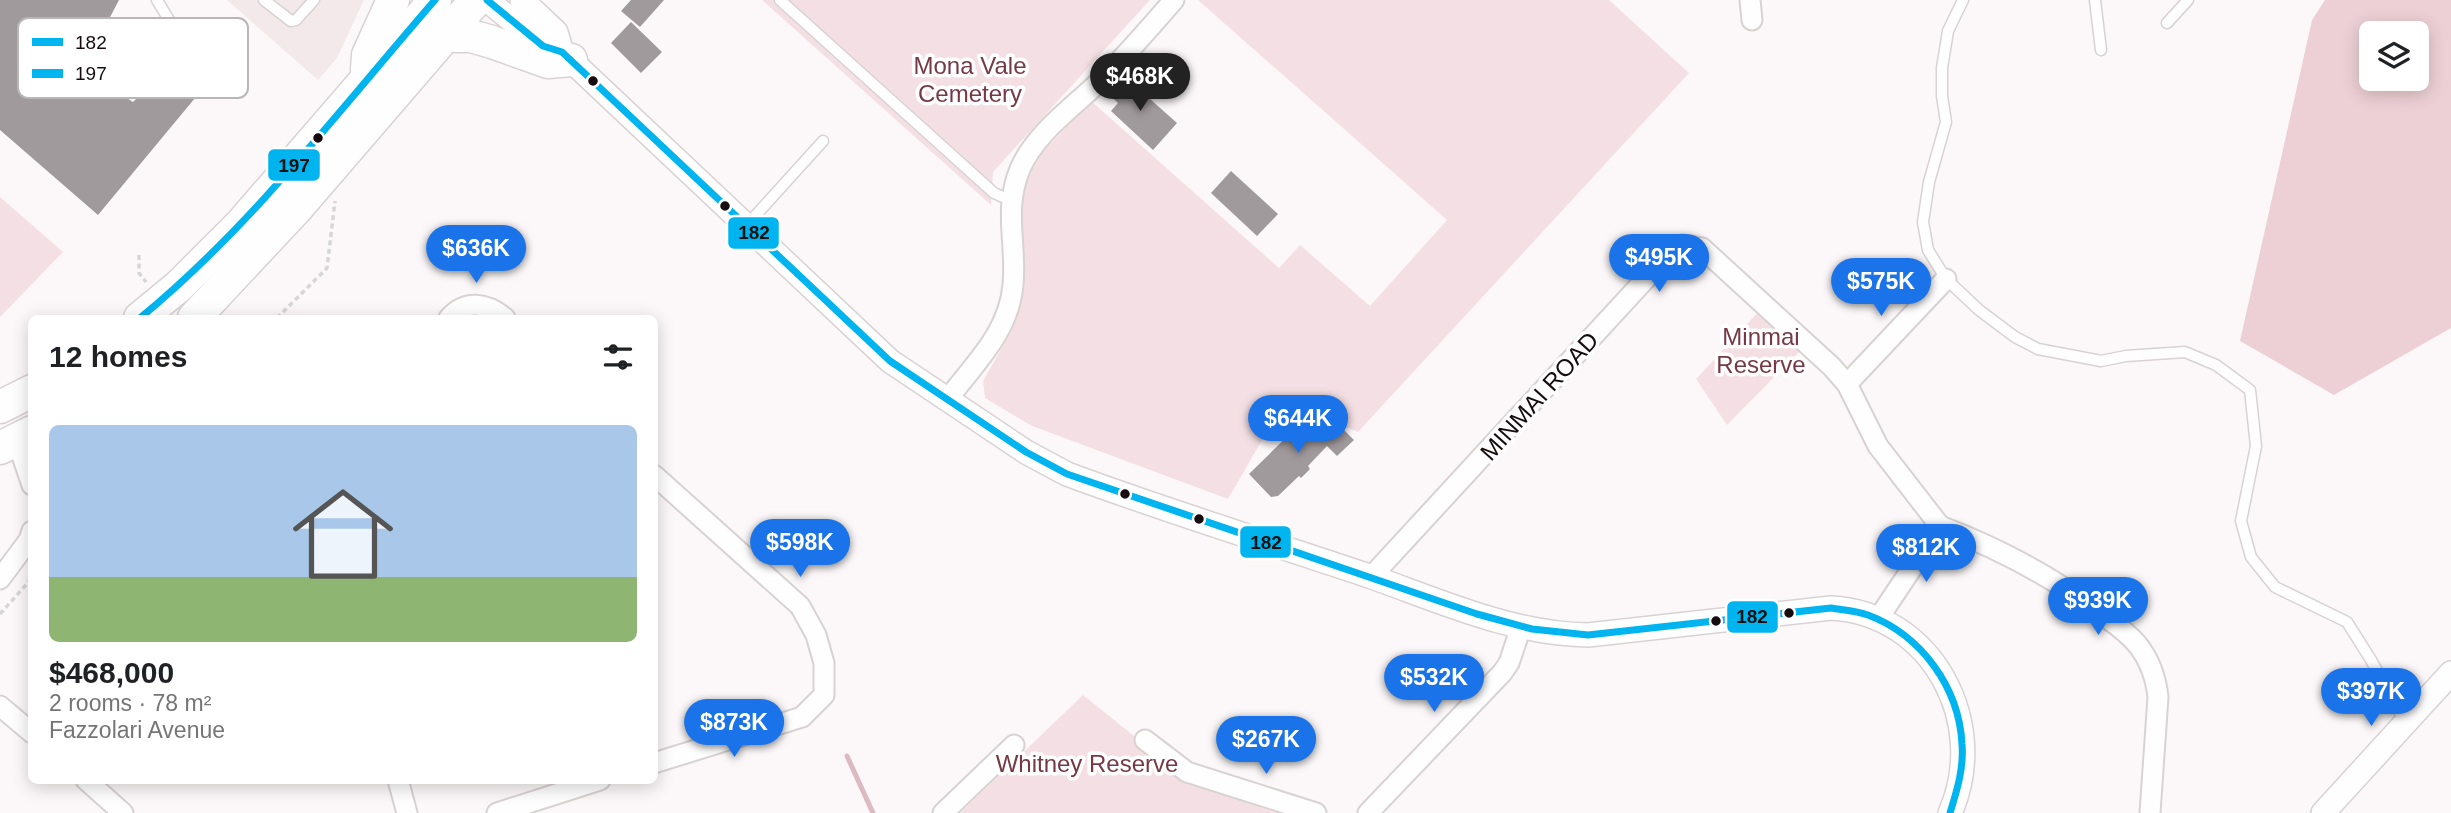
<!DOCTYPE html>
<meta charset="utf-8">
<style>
:root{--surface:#fff;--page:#f2f2f2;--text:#202124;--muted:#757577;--accent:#1a73e8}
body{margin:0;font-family:Arial,sans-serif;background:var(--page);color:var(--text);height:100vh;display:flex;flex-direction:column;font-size:26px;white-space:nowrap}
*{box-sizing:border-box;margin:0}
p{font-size:23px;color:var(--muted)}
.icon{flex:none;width:38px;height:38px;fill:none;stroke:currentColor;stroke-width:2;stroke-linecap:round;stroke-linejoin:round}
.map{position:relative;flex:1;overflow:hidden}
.panel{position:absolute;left:28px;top:315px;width:630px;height:469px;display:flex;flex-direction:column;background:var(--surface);border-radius:10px;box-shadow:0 4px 18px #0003}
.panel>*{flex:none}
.controls{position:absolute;left:2359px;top:21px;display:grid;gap:14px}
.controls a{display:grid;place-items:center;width:70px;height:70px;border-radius:10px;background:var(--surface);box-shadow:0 4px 18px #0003;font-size:35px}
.price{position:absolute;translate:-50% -60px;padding:0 16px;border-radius:24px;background:var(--accent);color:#fff;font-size:23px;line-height:46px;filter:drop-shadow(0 2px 4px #0008)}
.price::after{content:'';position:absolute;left:50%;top:42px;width:21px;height:16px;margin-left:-10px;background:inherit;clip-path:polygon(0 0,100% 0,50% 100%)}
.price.current{background:#222;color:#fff}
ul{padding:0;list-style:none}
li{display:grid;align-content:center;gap:14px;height:371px;padding:0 21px}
li span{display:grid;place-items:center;height:217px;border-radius:10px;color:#555}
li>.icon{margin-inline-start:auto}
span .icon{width:126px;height:126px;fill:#fffc;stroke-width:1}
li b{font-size:30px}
h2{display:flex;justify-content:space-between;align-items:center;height:84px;padding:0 21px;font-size:30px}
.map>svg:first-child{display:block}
.built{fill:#f3e8ea}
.green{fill:#f4e0e4}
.forest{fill:#edd0d5;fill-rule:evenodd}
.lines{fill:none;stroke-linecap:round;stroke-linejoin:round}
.stream{stroke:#ddbac0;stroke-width:5}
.building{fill:#a19a9c}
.service-casing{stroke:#d9d2d3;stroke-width:13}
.minor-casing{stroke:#d9d2d3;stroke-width:23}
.tertiary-casing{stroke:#d9d2d3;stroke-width:26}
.trunk-casing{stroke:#d9d2d3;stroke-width:35}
.path{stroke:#d7d6d6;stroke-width:3.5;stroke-dasharray:5 3.5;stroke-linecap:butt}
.service{stroke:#fffefe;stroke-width:10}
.minor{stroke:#fffefe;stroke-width:19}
.tertiary{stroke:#fffefe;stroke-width:23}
.trunk{stroke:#fffefe;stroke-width:32}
.bus-1-casing{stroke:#fff;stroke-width:12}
.bus-2-casing{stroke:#fff;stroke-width:12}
.bus-1{stroke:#00b5ef;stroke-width:7}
.bus-2{stroke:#00b5ef;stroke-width:7}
.bus-dot{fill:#160c0e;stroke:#fff;stroke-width:2.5}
.labels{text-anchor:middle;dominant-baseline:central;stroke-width:7;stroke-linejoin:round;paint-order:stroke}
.park-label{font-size:24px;fill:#773846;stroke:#fff}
.street-label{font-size:24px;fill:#160c0e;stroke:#fff}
.key{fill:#fff;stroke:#b9b6b7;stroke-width:2}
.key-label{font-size:19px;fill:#160c0e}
.line-badge{stroke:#fff;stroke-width:2.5}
.pale-badge-label{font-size:19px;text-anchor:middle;font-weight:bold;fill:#111}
</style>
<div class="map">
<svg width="2451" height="813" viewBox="0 0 2451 813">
<rect width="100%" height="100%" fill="#fcf8f9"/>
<!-- built -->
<path class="built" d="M 227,0 L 364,0 L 337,58 L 318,80 Z"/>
<!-- green -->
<g class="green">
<path d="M 762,0 L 1150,0 L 993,172 L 991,205 Z"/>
<path d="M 1198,0 L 1609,0 L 1689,73 L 1358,432 L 1284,402 L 1228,499 L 1032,426 L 985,398 L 983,381 L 1011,332 L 1020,296 L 1020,191 L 1042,153 L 1091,101 L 1279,268 L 1300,245 L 1370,306 L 1447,220 Z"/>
<path d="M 0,197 L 63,252 L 0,317 Z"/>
<path d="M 1760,310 L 1803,348 L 1727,425 L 1696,379 Z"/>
<path d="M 1083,695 L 1195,785 L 1276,813 L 960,813 Z"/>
</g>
<!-- forest -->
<path class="forest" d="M 2325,0 L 2451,0 L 2451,328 L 2334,395 L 2240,341 L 2312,20 ZM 2371,33 L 2417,33 L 2417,79 L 2371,79 Z"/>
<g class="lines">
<!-- stream -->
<path class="stream" d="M 847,756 L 873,813"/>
</g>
<!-- building -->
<g class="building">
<path d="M 0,0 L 119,0 L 83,69 L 133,102 L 178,57 L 205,86 L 98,215 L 0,130 Z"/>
<path d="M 631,0 L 664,0 L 640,27 L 621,11 Z"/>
<path d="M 631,22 L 662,52 L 641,73 L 611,43 Z"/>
<path d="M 1123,75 L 1177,123 L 1153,150 L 1111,111 L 1118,103 L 1106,92 Z"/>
<path d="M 1231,171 L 1278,214 L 1257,236 L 1211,193 Z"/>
<path d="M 1310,414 L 1319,423 L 1323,420 L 1336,432 L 1341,427 L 1354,440 L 1337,456 L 1327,446 L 1308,466 L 1310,469 L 1301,478 L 1299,476 L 1278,496 L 1271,497 L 1249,474 Z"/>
</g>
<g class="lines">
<!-- service casing -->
<g class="service-casing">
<g id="service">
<path d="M 157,0 L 172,25"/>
<path d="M 264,0 L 291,21 L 296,20 L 314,0"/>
<path d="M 780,0 L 994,193 L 1012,201"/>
<path d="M 1963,0 L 1948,31 L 1942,68 L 1942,96 L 1946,122 L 1929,182 L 1923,222 L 1928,250 L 1946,279 L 1979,310 L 2015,337 L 2038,349 L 2101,361 L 2126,356 L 2185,352 L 2216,365 L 2250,390 L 2256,446 L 2241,521 L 2251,557 L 2275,587 L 2347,622 L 2371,660 L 2405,722"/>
<path d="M 2095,0 L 2101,50"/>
<path d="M 2167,23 L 2188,0"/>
<path d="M 746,226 L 823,141"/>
</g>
</g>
<!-- minor casing -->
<g class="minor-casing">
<g id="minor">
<path d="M 1750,0 L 1752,20"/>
<path d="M 449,318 C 466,299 487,303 505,318"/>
<path d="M 1847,384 L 1946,279"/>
<path d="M 948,399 C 975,363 1009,332 1013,285 C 1017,244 1003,210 1020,169 C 1036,131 1078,104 1106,75 C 1130,51 1152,25 1174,0"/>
<path d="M 17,441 L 32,485"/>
<path d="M 654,475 L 800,606 L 816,635 L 824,663 L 824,695 L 802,717 L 654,763"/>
<path d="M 1940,526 C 1998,548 2050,575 2100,613 C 2112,622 2126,631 2137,644 C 2149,659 2156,678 2158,697 L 2150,813"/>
<path d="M 1371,577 L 1664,259 L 1681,245 L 1702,248 L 1831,366 L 1847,384 L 1878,446 L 1940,526"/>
<path d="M 0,579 L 29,540 L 32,531"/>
<path d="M 1878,619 L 1940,526"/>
<path d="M 0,706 L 32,733"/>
<path d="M 1145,740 L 1187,772 L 1316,813"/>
<path d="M 86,780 L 123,813"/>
<path d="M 398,780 L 407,813"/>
<path d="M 497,813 L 600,780"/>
<path d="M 943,813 L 1014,745"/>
<path d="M 1368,813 L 1502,673 L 1509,663 L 1521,627"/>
</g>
</g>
<!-- tertiary casing -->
<g class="tertiary-casing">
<g id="tertiary">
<path d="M 487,0 L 543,46 L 562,52 L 890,361 L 1026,452 L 1067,474 C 1166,511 1268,542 1369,576 C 1440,601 1512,634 1588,635 L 1831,608 C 1932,613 1990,723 1950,813"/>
<path d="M 522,0 L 556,32 L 562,52"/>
<path d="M 2323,813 L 2451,673"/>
</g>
</g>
<!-- trunk casing -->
<g class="trunk-casing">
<g id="trunk">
<path d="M 445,36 L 471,36 L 492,42 L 548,62 L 571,60"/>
<path d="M 367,69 L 368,55 L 393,0"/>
<path d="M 140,318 L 179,286 L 242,223 L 435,0"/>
<path d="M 194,318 L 296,209 L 476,0"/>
<path d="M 0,407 L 32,391"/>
<path d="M 0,448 L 32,432"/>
</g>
</g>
<!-- path -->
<g class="path">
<path d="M 139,255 L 139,273 L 146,282"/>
<path d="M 277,318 L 327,268 L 335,201"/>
<path d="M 0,614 L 32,578"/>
</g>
<!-- service -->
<use href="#service" class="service"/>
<!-- minor -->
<use href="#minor" class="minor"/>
<!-- tertiary -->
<use href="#tertiary" class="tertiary"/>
<!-- trunk -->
<use href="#trunk" class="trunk"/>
<!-- bus-1 casing -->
<g class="bus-1-casing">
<path id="bus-1" d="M 487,0 L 543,46 L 562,52 L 890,361 L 1026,452 L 1067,474 L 1477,614 L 1532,629 L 1588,635 L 1831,608 C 1843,610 1857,611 1868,615 C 1921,635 1959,687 1962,744 C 1964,768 1957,790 1950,813"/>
</g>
<!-- bus-2 casing -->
<g class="bus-2-casing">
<path id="bus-2" d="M 140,318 C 251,227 341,108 435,0"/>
</g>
<!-- bus-1 -->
<use href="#bus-1" class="bus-1"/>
<!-- bus-2 -->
<use href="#bus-2" class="bus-2"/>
</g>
<!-- markers -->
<g class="bus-dot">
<circle cx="593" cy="81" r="6"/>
<circle cx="318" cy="138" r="6"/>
<circle cx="725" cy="206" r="6"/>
<circle cx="1125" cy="494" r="6"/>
<circle cx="1199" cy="519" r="6"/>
<circle cx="1789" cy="613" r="6"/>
<circle cx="1716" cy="621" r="6"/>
</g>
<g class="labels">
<!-- park labels -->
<g class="park-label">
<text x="970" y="65">Mona Vale<tspan x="970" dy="28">Cemetery</tspan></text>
<text x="1761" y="336">Minmai<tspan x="1761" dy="28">Reserve</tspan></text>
<text x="1087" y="763">Whitney Reserve</text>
</g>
<!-- street labels -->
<g class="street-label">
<text transform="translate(1539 396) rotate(-48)">MINMAI ROAD</text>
</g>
</g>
<!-- legend -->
<rect x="18" y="18" width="230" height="80" rx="10" class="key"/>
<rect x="32" y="38" width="31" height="8" fill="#00b5ef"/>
<rect x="32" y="69" width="31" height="9" fill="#00b5ef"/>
<g class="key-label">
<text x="75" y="49">182</text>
<text x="75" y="80">197</text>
</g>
<g class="line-badge">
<rect x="267" y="148" width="54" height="34" rx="7" fill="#00b5ef"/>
<rect x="727" y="216" width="53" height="34" rx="7" fill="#00b5ef"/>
<rect x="1239" y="525" width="53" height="34" rx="7" fill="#00b5ef"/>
<rect x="1726" y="600" width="53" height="34" rx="7" fill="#00b5ef"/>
</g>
<g class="pale-badge-label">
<text x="294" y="172">197</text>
<text x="754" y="239">182</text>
<text x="1266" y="549">182</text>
<text x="1752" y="623">182</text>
</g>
</svg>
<div class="controls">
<a><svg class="icon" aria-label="layers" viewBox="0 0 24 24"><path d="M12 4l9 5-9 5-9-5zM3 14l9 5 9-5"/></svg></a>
</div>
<b class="price current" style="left:1140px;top:113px">$468K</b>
<b class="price" style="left:476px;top:285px">$636K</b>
<b class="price" style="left:1659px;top:294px">$495K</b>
<b class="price" style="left:1881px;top:318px">$575K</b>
<b class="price" style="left:1298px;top:455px">$644K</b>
<b class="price" style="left:800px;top:579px">$598K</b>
<b class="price" style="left:1926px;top:584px">$812K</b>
<b class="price" style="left:2098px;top:637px">$939K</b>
<b class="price" style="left:1434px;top:714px">$532K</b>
<b class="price" style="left:2371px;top:728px">$397K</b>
<b class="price" style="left:734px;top:759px">$873K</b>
<b class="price" style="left:1266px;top:776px">$267K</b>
<section class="panel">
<h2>12 homes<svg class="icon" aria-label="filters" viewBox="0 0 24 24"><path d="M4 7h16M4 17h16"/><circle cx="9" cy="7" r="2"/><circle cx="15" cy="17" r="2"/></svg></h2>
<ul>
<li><span style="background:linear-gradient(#a9c7e8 70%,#8fb573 0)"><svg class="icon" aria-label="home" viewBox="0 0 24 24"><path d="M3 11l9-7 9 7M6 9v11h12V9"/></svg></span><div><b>$468,000</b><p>2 rooms · 78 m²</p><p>Fazzolari Avenue</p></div></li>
</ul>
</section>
</div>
